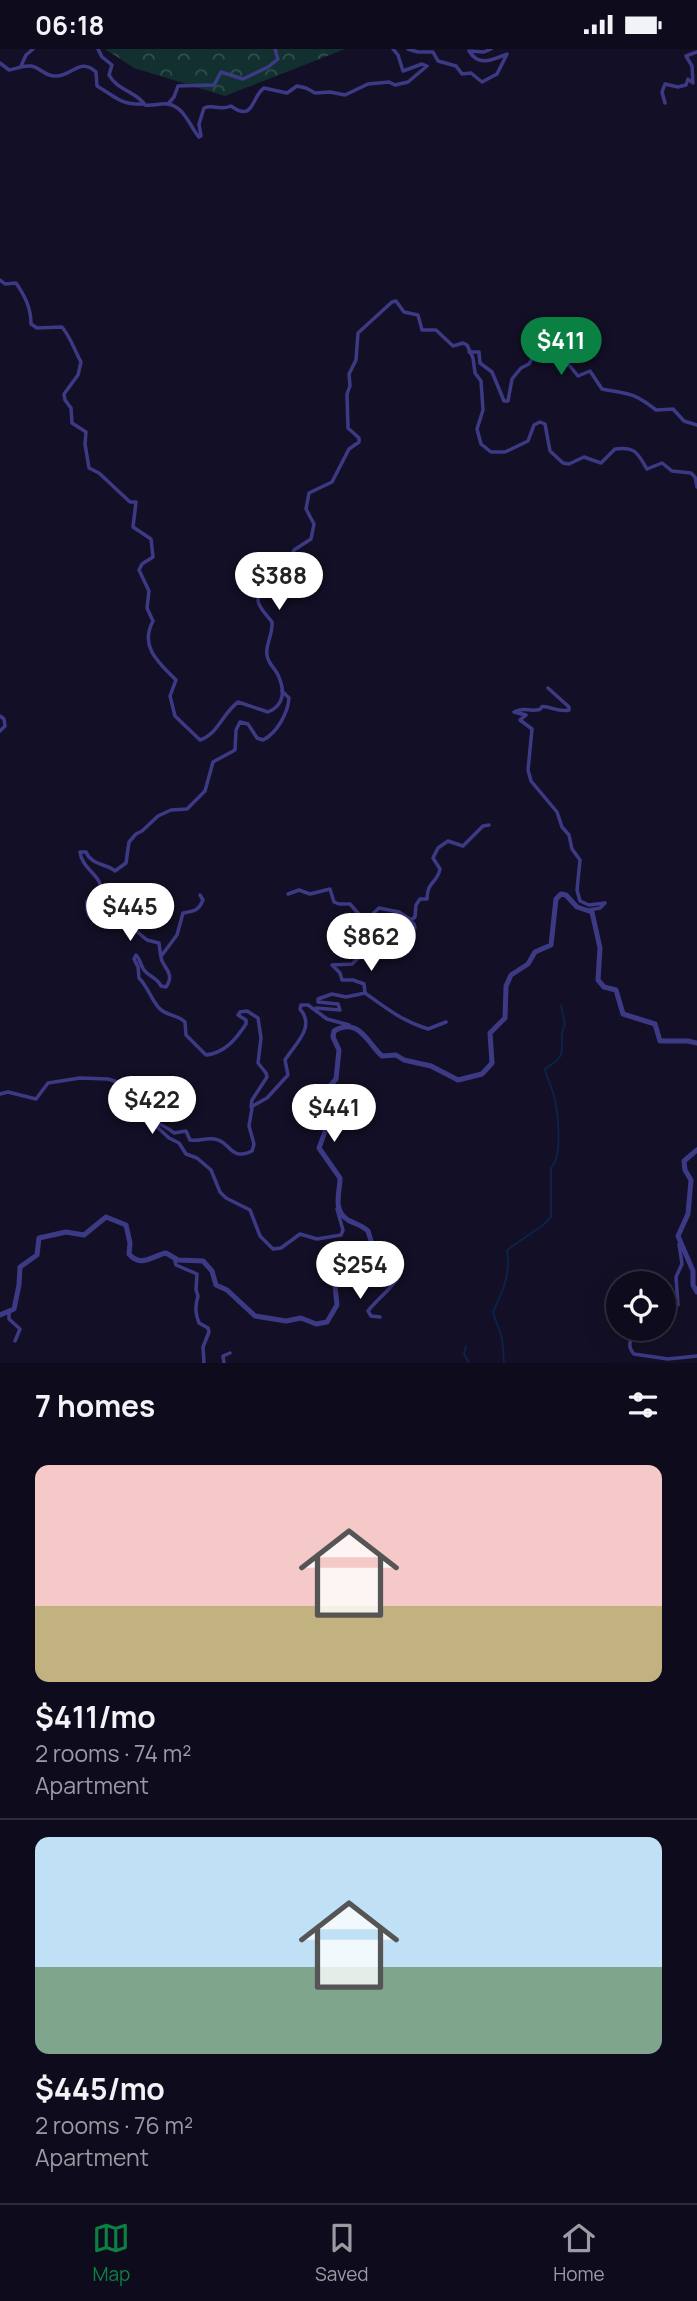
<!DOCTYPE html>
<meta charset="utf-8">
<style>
:root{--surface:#0e0b1c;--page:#171425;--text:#f1f3f6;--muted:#9b9ba3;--line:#2e2b3b;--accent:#0b8043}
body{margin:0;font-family:Manrope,sans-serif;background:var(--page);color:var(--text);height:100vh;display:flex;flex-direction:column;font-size:26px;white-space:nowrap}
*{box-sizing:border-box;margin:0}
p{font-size:23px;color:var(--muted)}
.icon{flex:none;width:38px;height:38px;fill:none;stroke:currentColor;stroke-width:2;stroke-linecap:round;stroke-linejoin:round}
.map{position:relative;height:1314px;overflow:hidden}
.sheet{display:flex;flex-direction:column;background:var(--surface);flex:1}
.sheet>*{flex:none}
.fabs{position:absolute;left:606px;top:1222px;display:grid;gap:14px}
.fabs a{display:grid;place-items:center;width:70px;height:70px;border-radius:50%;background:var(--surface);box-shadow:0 7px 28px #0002,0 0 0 2px var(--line);font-size:35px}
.price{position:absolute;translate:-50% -60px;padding:0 16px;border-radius:24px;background:#fff;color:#222;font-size:23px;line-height:46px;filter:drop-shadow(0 2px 4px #0008)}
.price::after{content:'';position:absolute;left:50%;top:42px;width:21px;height:16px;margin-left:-10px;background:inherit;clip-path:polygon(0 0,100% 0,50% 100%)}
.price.on{background:var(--accent);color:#fff}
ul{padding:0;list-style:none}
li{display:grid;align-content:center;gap:14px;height:371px;padding:0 35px}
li+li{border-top:2px solid var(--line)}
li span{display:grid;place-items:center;height:217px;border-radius:14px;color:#555}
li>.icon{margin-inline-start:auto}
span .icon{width:126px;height:126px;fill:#fffc;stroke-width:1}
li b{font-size:30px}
h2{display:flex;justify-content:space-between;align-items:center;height:84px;padding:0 35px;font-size:30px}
.status{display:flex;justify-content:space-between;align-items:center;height:49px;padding:0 35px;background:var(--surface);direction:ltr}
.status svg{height:19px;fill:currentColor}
.tab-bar{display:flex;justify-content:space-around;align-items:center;height:98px;border-top:2px solid var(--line);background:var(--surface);font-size:19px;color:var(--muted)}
.tab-bar a{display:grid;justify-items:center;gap:4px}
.tab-bar .on{color:var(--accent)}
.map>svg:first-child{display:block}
.forest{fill:url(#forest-crowns)}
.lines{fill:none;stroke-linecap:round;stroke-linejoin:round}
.stream{stroke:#0c2248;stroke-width:2}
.minor{stroke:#3d3a85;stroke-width:3.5}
.tertiary{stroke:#3d3a85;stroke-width:5}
</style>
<div class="status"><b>06:18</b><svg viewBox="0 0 49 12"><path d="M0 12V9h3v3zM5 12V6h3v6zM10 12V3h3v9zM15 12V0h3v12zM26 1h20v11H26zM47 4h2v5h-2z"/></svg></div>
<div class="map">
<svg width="697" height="1314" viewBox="0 0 697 1314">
<defs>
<pattern id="forest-crowns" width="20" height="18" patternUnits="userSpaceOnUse" patternTransform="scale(1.75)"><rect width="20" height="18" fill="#12302f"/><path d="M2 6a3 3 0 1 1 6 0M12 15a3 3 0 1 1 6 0" fill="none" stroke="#344d4e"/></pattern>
</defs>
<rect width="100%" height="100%" fill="#130f26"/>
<!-- forest -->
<path class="forest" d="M 105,0 L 345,0 L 225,47 L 134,19 Z"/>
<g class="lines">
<!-- stream -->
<g class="stream">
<path d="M 466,1297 L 464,1305 L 469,1314"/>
<path d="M 504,1314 L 502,1289 L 493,1263 C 503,1242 511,1224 507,1201 L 543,1176 L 551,1168 L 551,1119 C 563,1107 558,1063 554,1047 C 552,1038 547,1030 545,1020 C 549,1017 556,1013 559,1009 C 566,999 558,986 565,976 L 561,956"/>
</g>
<!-- minor -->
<g class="minor">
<path d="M 98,0 L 102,8 L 112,16 L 109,26 C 117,41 137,43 145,56 C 153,57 161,54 168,55 C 185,58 190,78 199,88 L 201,87 L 199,75 L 204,59 C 214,55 219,62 231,57 C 254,74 251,48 264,39 L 287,44 L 297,37 L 306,39 L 315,44 L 330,43 L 345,46 L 368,35 L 389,33 L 395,36 L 408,33 L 427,17 L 422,15 L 403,22 L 398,6 L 393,0"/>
<path d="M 408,0 L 418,3 L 433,3 L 438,12 L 456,17 L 462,25 L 471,24 L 482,33 L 497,25 L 507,5 C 492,11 479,18 469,2 L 484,3 L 491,0"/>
<path d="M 0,14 L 9,21 C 16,20 23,16 31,17 C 40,18 45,28 56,27 C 72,27 80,8 96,23 L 97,37 C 116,48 120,56 144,55"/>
<path d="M 21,17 L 26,6 L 33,0"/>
<path d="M 665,54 L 662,43 L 665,35 L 678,38 L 686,36 L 688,30 L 693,34 L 692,17 L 686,7 L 697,3"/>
<path d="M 168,55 L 174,48 L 178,37 L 214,36 L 221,23 L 243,30 L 268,18 L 278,10 L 275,0"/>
<path d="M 0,231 L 5,235 L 16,234 C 25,247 31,259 31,275 L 37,279 L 62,278 C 71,289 74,300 81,313 L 78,326 L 64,345 L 65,351 L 71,359 L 72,374 L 86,383 L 85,395 L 89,419 L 99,424 L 130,453 L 136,453 L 133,478 L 151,490 L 153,508 L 142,515 L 139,521 L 149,542 L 147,559 L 153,572 C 139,598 159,614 176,631 L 170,647 L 175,667 L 200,691 C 219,684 222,665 238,653 L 268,663 C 285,656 285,641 278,626 C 275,619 268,615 267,606 C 265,595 273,587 272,573 C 261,558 249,553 268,533 L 284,533 L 289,530 L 289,514 L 294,501 L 311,490 L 314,475 L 306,460 L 309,444 L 332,433 L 349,400 L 359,393 L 359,389 L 348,379 L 347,345 L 350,337 L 349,325 L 356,311 L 358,284 L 392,253 L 396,252 L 404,263 L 418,266 L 422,281 L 436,281 L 453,297 L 463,294 L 467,296 L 473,309 L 475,324 L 481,332 L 483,361 L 477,380 L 481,395 L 491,403 L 505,403 L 528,392 L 534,376 L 540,373 L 545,375 L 550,402 L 563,414 L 569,415 L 584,408 L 601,414 L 615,400 C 637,397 638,406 647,420 L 662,414 L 672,422 L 691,424 L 695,428 L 697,438"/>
<path d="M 469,303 L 479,303 L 480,314 L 492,323 L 504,352 L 508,352 L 512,330 L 521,319 L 529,315 L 536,303 C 554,304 551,304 564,316 L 569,316 L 578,327 L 590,322 L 602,340 C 629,345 633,343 656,361 L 673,360 L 684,372 L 697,376"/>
<path d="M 548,639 L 569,658 L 569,661 C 561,663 555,660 547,658 C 536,656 546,661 536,661 C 527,662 523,658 514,663 L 526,666 L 520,671 L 532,680 L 528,721 L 531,732 L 557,763 L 562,778 L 569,786 L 572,800 L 580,811 L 577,841 L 580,852 L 589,856 L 605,854 L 600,859 L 589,861"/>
<path d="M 282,642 L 289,649 C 288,664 277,684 263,691 L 257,689 L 248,675 L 240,673 L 236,681 L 235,701 L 213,713 L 205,742 L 187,760 L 171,761 L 158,767 L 142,782 L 136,785 L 129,793 L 126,814 L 115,822 C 106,814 92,817 86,803 L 80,803 C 82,821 104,827 101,844 L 87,852 C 85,874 100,877 114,863 L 118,864 L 128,879 L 134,880 L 147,891 L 159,894 C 160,900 160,906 162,912 C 167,922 174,926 166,938 L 161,937 C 157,928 149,928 144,921 C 140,916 141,911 136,906 L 134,910 L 138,918 L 139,929 C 148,938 151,950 159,959 C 166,967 177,965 185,973 L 186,986 L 206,1006 C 225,1004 236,990 246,975 L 246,971 L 238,966 L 240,963 L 247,962 L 258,969 L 261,989 L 258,1014 L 266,1024 L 267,1028 L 252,1051 L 251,1058 L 267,1049 L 288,1026 L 285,1011 C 295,995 316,978 300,960 L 301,956 L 308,956 L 327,970 L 349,976"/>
<path d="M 0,667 L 4,670 L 5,677 L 0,682"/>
<path d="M 288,845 L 299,841 L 310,845 L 330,840 L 334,853 L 339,855 L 350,855 L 365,872 L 379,859 L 399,863 L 411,871 L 415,868 L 416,856 L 420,850 L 427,850 C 427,832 437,835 440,820 L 433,809 L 438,799 L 448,792 L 463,797 L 483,777 L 489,776"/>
<path d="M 384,872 C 397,879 392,889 412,885 L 415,879 L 414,875 L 410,872"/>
<path d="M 162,906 L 177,886 L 183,864 C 193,862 198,863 203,851 L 200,846"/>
<path d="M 365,944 C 386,959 402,972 428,980 L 446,973"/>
<path d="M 316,959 L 340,961 L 338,955 L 318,953 L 318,950 L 332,945 L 346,948 L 365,944 L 364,935 L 353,931 L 342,931 L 340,924 L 332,916 L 352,915 L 366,902 L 370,887 L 384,874 L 377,870 L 367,870"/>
<path d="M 0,1045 L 8,1043 L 36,1050 L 48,1034 L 80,1029 L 108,1030 L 136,1039 L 141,1049 L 147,1053 C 149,1078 161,1072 174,1084 L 186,1082 L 190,1091 C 200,1093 208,1087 218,1091 C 231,1095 231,1112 252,1102 L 254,1095 L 249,1077 L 252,1059"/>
<path d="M 155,1076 L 169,1089 L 179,1094 L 186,1105 L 197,1109 L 211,1121 L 220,1143 L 226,1149 L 250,1161 L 260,1187 L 273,1200 L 281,1199 L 300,1185 L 317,1190 L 341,1186 L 343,1181 L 337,1160"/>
<path d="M 174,1208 L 176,1216 L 197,1225 L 196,1241 L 198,1247 C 195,1257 195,1264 199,1274 L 208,1279 L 209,1283 L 203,1298 L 204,1314"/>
<path d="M 663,1262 L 678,1256 L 676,1228 L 682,1215 L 679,1195"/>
<path d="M 9,1263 L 9,1270 L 20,1280 L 15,1292"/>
<path d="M 380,1268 L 371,1267 L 368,1262 C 377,1250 395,1237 400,1225 L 396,1220"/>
<path d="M 640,1279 C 632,1288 625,1295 634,1305 L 668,1310 L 697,1307"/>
<path d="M 224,1314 L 223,1307 L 230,1304"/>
</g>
<!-- tertiary -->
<g class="tertiary">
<path d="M 697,1101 L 684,1112 L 685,1121 L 691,1131 L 688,1165 L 678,1187 L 693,1222 L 693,1236 L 697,1243"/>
<path d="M 0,1266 L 14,1260 L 19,1236 L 20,1218 L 37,1206 L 39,1189 L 66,1183 L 84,1186 L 106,1168 L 126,1176 L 130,1194 L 129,1205 C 141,1219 152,1207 166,1204 L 178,1211 L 203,1212 L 212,1222 L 216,1236 L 227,1241 L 255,1267 L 286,1272 L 301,1269 L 316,1275 L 327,1273 L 337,1256 L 332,1208 L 341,1203 L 362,1205 L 372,1195 L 368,1182 C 362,1176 355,1175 348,1171 C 332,1161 340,1144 340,1129 L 319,1099 L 329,1072 L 320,1052 L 322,1046 L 336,1030 L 339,1001 L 333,988 L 334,982 C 359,967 368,995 382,1007 L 396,1006 L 404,1011 L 431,1017 L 458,1031 L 482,1025 L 492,1014 L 490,984 L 505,969 L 506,937 L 511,926 L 528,915 L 535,903 L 551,896 L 556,850 L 561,845 L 566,846 L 577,858 L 592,863 L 600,899 L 598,931 L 604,938 L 616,941 L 623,965 L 655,975 L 660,992 L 688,992 L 697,994"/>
</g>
</g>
</svg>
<div class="fabs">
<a><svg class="icon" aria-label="locate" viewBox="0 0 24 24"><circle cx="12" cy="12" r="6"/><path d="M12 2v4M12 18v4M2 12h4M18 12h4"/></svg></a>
</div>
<b class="price on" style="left:561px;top:328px">$411</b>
<b class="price" style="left:279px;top:563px">$388</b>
<b class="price" style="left:130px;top:894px">$445</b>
<b class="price" style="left:371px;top:924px">$862</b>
<b class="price" style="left:152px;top:1087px">$422</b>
<b class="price" style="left:334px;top:1095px">$441</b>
<b class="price" style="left:360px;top:1252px">$254</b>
</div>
<section class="sheet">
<h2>7 homes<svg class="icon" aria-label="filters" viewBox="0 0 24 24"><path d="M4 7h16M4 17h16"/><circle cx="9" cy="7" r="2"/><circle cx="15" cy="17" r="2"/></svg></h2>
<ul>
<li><span style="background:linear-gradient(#f6c9c9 65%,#c2b280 0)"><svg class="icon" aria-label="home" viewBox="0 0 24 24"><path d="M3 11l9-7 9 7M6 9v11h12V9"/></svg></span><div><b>$411/mo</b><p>2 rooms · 74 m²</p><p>Apartment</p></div></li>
<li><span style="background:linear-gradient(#bfe0f5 60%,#7fa58c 0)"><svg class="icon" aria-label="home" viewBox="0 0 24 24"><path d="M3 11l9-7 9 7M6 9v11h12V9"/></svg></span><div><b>$445/mo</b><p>2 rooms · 76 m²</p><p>Apartment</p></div></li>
</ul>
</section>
<nav class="tab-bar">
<a class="on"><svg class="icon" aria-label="map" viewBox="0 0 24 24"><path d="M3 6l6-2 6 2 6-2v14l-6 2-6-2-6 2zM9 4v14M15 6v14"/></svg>Map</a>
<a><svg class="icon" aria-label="saved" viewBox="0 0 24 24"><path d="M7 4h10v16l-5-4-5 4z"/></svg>Saved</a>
<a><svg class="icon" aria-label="home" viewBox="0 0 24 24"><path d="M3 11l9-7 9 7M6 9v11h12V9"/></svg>Home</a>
</nav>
